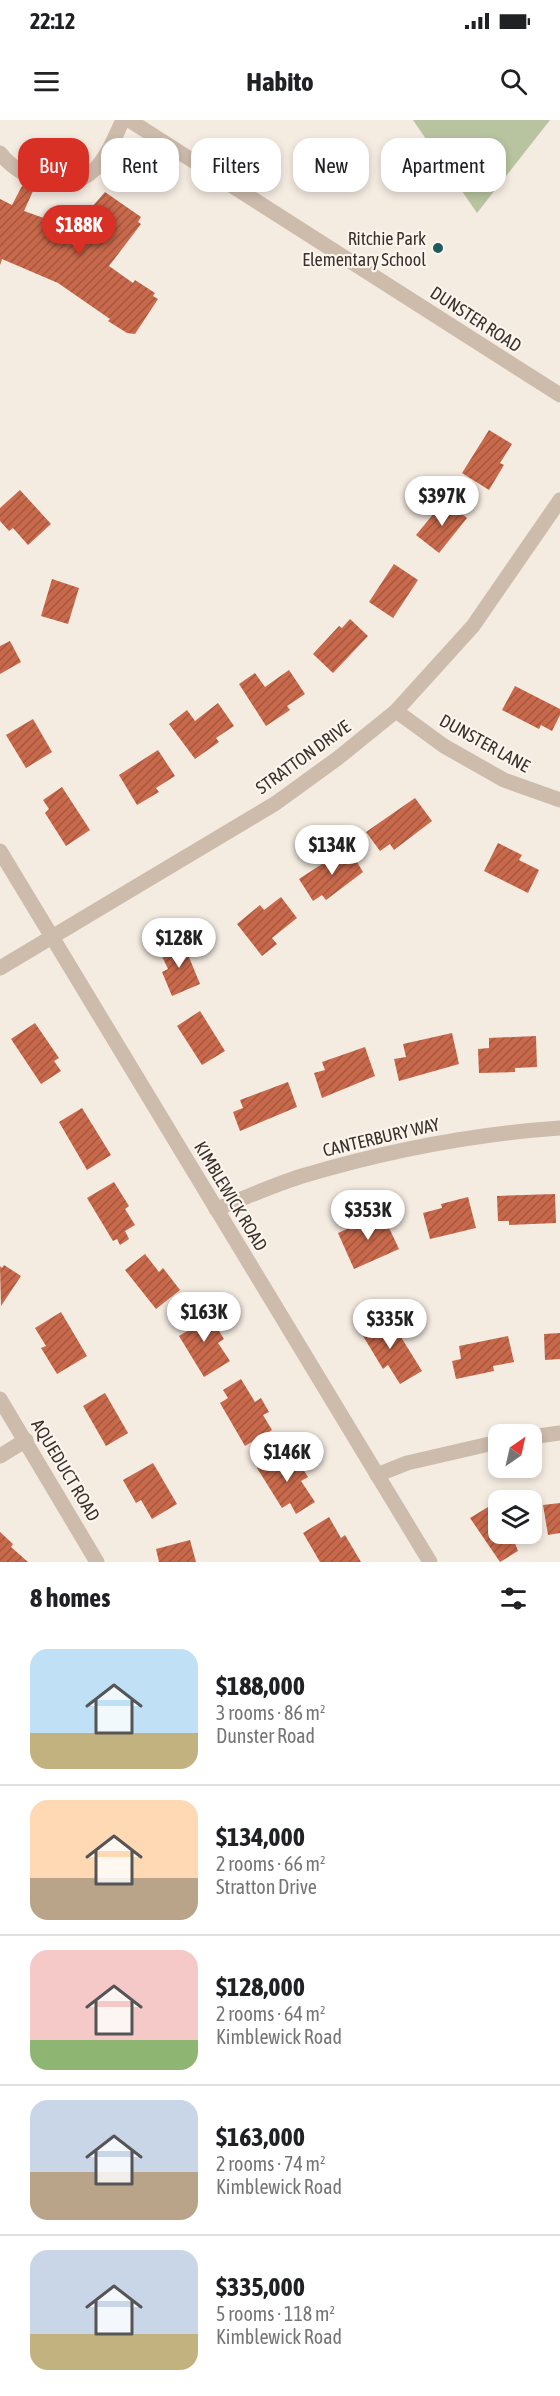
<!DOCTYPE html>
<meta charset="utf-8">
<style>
:root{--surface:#fff;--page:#f2f2f2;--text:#202124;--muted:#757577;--line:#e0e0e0;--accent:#d93025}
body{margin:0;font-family:"Asap Condensed",sans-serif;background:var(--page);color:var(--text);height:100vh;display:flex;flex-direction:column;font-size:22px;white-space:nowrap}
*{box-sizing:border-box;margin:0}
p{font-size:20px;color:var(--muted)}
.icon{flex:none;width:33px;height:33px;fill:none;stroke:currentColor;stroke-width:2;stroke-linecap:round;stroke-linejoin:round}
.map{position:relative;height:1442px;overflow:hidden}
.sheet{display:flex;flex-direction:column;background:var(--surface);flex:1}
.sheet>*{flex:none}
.top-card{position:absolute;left:18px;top:18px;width:525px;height:54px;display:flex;gap:12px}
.needle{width:39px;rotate:34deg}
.fabs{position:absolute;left:488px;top:1304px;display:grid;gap:12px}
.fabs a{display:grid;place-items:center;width:54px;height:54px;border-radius:12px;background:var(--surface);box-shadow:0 3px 9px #0003;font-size:30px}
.price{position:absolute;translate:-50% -51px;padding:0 14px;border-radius:21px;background:#fff;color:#222;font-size:20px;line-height:39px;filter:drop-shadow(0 2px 3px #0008)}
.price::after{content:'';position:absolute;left:50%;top:36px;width:18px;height:14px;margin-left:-9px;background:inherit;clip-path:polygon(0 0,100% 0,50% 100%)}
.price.on{background:var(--accent);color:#fff}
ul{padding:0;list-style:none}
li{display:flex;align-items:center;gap:18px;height:150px;padding:0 30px}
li+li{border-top:2px solid var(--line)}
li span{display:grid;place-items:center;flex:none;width:168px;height:120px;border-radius:18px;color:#555}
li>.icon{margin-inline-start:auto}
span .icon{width:72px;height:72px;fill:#fffc;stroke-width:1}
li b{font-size:26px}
h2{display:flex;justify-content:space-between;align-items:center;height:72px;padding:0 30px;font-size:26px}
.pill{padding:0 21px;border-radius:18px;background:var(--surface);box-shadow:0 3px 9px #0003;font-size:21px;line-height:54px}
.pill.on{background:var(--accent);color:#fff}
.status{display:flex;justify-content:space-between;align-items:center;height:42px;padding:0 30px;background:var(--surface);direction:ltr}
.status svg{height:16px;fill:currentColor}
header{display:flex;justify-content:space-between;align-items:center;height:78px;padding:0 30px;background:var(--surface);font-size:27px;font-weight:700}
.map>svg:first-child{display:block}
.park{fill:#b8c4a0}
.building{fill:url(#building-hatch)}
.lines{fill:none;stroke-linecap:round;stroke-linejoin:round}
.minor{stroke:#cdbbac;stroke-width:15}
.poi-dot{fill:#1f5a5e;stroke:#fbf5ee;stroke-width:2}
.labels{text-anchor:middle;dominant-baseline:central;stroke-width:4.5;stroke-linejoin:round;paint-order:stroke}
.poi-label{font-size:18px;fill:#3b302b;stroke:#fbf5ee;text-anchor:end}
.street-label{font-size:18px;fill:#3b302b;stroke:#fbf5ee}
</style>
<div class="status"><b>22:12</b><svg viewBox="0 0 49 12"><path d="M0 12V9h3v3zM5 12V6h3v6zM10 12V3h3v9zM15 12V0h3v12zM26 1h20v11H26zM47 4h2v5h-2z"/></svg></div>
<header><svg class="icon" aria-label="menu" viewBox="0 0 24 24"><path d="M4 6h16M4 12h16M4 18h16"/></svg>Habito<svg class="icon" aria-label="search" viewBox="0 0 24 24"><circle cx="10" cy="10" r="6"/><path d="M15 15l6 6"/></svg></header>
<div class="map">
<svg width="560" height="1442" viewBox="0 0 560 1442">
<defs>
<pattern id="building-hatch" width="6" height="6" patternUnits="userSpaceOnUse" patternTransform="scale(1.5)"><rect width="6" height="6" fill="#c8694b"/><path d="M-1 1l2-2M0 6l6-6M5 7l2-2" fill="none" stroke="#a4573f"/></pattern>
</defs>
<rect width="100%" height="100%" fill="#f4ebe1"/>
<!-- park -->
<path class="park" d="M 413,0 L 550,0 L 477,93 Z"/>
<!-- building -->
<g class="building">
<path d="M 22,66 L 33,71 L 24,91 L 55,102 L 58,95 L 69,99 L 65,108 L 76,115 L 87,98 L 85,95 L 105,72 L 141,97 L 138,102 L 141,104 L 109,146 L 133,163 L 135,160 L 155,173 L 153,176 L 158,179 L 135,214 L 127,213 L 108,201 L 110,199 L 58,163 L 2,139 L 0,145 L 0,79 L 12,85 Z"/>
<path d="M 489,310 L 512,324 L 500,343 L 504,345 L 489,370 L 462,353 Z"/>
<path d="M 20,370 L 51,404 L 28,425 L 13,408 L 9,411 L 0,401 L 0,388 Z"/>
<path d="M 445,380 L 467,398 L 439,433 L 416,415 Z"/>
<path d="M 394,444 L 418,460 L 393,498 L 369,482 Z"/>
<path d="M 52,459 L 79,468 L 68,504 L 41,496 Z"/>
<path d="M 350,499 L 368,516 L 333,553 L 313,534 L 339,506 L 342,508 Z"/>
<path d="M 10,521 L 21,542 L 0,554 L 0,526 Z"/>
<path d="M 289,550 L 305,574 L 287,586 L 290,590 L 266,606 L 239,564 L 255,553 L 265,567 Z"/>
<path d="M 515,566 L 560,589 L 560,595 L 552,611 L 541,605 L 539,609 L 502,590 Z"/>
<path d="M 218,583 L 234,606 L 216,618 L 219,622 L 195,639 L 169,604 L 187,590 L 195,601 Z"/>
<path d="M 33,599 L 52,632 L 26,648 L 6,615 Z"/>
<path d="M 158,630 L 175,656 L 156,668 L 159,672 L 137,685 L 119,655 Z"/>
<path d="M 62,667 L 90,710 L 66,726 L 45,693 L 49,689 L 43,680 Z"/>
<path d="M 415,678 L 432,701 L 394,730 L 390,724 L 380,731 L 366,712 Z"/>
<path d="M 498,723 L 522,735 L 519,740 L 539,750 L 528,773 L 484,751 Z"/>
<path d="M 348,727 L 363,752 L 326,780 L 322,775 L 313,781 L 299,759 Z"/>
<path d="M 281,777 L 297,798 L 272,818 L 277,824 L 262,836 L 237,804 L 260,785 L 264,790 Z"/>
<path d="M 182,820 L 200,864 L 172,876 L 162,852 L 168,849 L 159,830 Z"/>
<path d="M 200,891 L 225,931 L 202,945 L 177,906 Z"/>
<path d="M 35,903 L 59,938 L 54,941 L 61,951 L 41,964 L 11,919 Z"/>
<path d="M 452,913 L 459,944 L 399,961 L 394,939 L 406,937 L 403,924 Z"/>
<path d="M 536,916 L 537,947 L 515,948 L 515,952 L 479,953 L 478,929 L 489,928 L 489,918 Z"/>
<path d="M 365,927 L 375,956 L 322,978 L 314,953 L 325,950 L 322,942 Z"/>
<path d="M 288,962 L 297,987 L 240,1011 L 233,992 L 243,988 L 240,980 Z"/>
<path d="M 82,988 L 111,1035 L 87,1050 L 59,1002 Z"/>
<path d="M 114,1062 L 129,1086 L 125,1089 L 135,1105 L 125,1111 L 129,1119 L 120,1125 L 117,1119 L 113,1121 L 87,1078 Z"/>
<path d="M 555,1074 L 556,1103 L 509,1105 L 509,1101 L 498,1101 L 497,1076 Z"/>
<path d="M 468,1077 L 476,1108 L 430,1119 L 423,1093 L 442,1088 L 441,1084 Z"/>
<path d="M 382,1093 L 399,1129 L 354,1149 L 338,1113 Z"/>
<path d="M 145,1134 L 159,1152 L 163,1148 L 180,1170 L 156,1189 L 125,1150 Z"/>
<path d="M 4,1145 L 21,1156 L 1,1186 L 0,1146 L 2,1148 Z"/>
<path d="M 205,1189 L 224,1219 L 218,1223 L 230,1241 L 204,1257 L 179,1216 L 189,1210 L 184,1203 Z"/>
<path d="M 61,1192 L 87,1236 L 57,1254 L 41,1228 L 46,1226 L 35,1208 Z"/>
<path d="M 375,1196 L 387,1215 L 396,1209 L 422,1251 L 400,1264 L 388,1245 L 383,1249 L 357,1206 Z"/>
<path d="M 560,1213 L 560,1239 L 545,1240 L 544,1214 Z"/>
<path d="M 508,1216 L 514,1242 L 493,1246 L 494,1251 L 456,1259 L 452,1241 L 461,1239 L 459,1226 Z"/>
<path d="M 241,1259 L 255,1282 L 261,1278 L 269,1292 L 263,1295 L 272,1310 L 245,1326 L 220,1283 L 228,1278 L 223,1270 Z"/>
<path d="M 105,1273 L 128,1313 L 106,1326 L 83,1286 Z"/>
<path d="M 283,1332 L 293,1346 L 299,1343 L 308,1357 L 301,1361 L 315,1382 L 296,1394 L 290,1383 L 282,1388 L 257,1348 Z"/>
<path d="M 153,1343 L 177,1384 L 152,1399 L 141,1380 L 136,1383 L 123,1360 Z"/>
<path d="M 560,1383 L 560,1413 L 548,1415 L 543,1385 Z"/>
<path d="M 493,1384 L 498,1392 L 498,1413 L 511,1413 L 518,1431 L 500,1442 L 470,1398 Z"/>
<path d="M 329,1397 L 341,1418 L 345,1415 L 361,1442 L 320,1442 L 303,1413 Z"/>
<path d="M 0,1412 L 13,1424 L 11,1427 L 28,1442 L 0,1442 Z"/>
<path d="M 190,1420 L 196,1442 L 159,1442 L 156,1429 Z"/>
</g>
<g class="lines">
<!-- minor -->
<g class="minor">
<path d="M 129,0 L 560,275"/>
<path d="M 0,33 C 22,61 66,77 95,49 C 108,36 115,16 123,0"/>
<path d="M 396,591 L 444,626 L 504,660 L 560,680"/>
<path d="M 0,731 L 430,1442"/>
<path d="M 0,848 L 276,683 L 338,638 L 396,591 L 473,506 L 560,380"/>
<path d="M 216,1089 C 245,1078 273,1065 302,1056 C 386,1031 473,1014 560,1008"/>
<path d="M 0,1279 L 97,1442"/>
<path d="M 531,1317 L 560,1313"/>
<path d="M 0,1336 L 26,1320"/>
<path d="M 377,1355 L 407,1343 L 498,1322"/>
</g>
</g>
<!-- markers -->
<circle class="poi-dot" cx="438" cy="128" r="6"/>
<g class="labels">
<!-- poi labels -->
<g class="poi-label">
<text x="426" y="118">Ritchie Park<tspan x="426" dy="21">Elementary School</tspan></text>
</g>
<!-- street labels -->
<g class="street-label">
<text transform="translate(476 199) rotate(33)">DUNSTER ROAD</text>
<text transform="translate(485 623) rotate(29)">DUNSTER LANE</text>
<text transform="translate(303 637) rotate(-36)">STRATTON DRIVE</text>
<text transform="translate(381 1017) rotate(-13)">CANTERBURY WAY</text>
<text transform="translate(231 1076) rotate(59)">KIMBLEWICK ROAD</text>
<text transform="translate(66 1350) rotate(59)">AQUEDUCT ROAD</text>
</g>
</g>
</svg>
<div class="fabs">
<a><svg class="needle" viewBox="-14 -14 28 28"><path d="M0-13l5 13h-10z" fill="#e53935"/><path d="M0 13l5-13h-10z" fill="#757577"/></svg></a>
<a><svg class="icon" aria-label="layers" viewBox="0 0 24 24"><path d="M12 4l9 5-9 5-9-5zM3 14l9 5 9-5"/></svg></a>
</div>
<b class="price on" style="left:79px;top:136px">$188K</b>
<b class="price" style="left:442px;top:407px">$397K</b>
<b class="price" style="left:332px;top:756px">$134K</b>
<b class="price" style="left:179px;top:849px">$128K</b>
<b class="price" style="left:368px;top:1121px">$353K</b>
<b class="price" style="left:204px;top:1223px">$163K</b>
<b class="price" style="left:390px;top:1230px">$335K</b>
<b class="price" style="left:287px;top:1363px">$146K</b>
<div class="top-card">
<a class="pill on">Buy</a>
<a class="pill">Rent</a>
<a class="pill">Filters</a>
<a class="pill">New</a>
<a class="pill">Apartment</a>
</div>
</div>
<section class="sheet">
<h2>8 homes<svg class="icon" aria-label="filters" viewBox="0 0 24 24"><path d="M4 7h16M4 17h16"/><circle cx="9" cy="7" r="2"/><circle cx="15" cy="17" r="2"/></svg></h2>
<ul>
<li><span style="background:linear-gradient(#bfe0f5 70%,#c2b280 0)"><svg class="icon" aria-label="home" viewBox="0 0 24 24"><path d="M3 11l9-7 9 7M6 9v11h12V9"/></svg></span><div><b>$188,000</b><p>3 rooms · 86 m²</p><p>Dunster Road</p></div></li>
<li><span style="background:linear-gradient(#ffd9b3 65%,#b9a48a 0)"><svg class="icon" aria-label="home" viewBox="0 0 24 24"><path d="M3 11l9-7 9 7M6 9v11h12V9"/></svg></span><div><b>$134,000</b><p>2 rooms · 66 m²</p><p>Stratton Drive</p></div></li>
<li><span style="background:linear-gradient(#f6c9c9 75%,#8fb573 0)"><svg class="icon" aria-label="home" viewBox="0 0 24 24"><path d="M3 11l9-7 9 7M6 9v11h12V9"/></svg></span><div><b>$128,000</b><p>2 rooms · 64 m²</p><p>Kimblewick Road</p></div></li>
<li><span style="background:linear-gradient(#c9d6e8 60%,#b9a48a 0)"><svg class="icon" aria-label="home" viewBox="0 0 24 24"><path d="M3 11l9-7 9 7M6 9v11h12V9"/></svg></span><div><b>$163,000</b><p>2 rooms · 74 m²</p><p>Kimblewick Road</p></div></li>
<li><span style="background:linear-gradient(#c9d6e8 70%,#c2b280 0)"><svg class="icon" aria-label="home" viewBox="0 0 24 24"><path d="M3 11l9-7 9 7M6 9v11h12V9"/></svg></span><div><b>$335,000</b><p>5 rooms · 118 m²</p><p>Kimblewick Road</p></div></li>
</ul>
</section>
